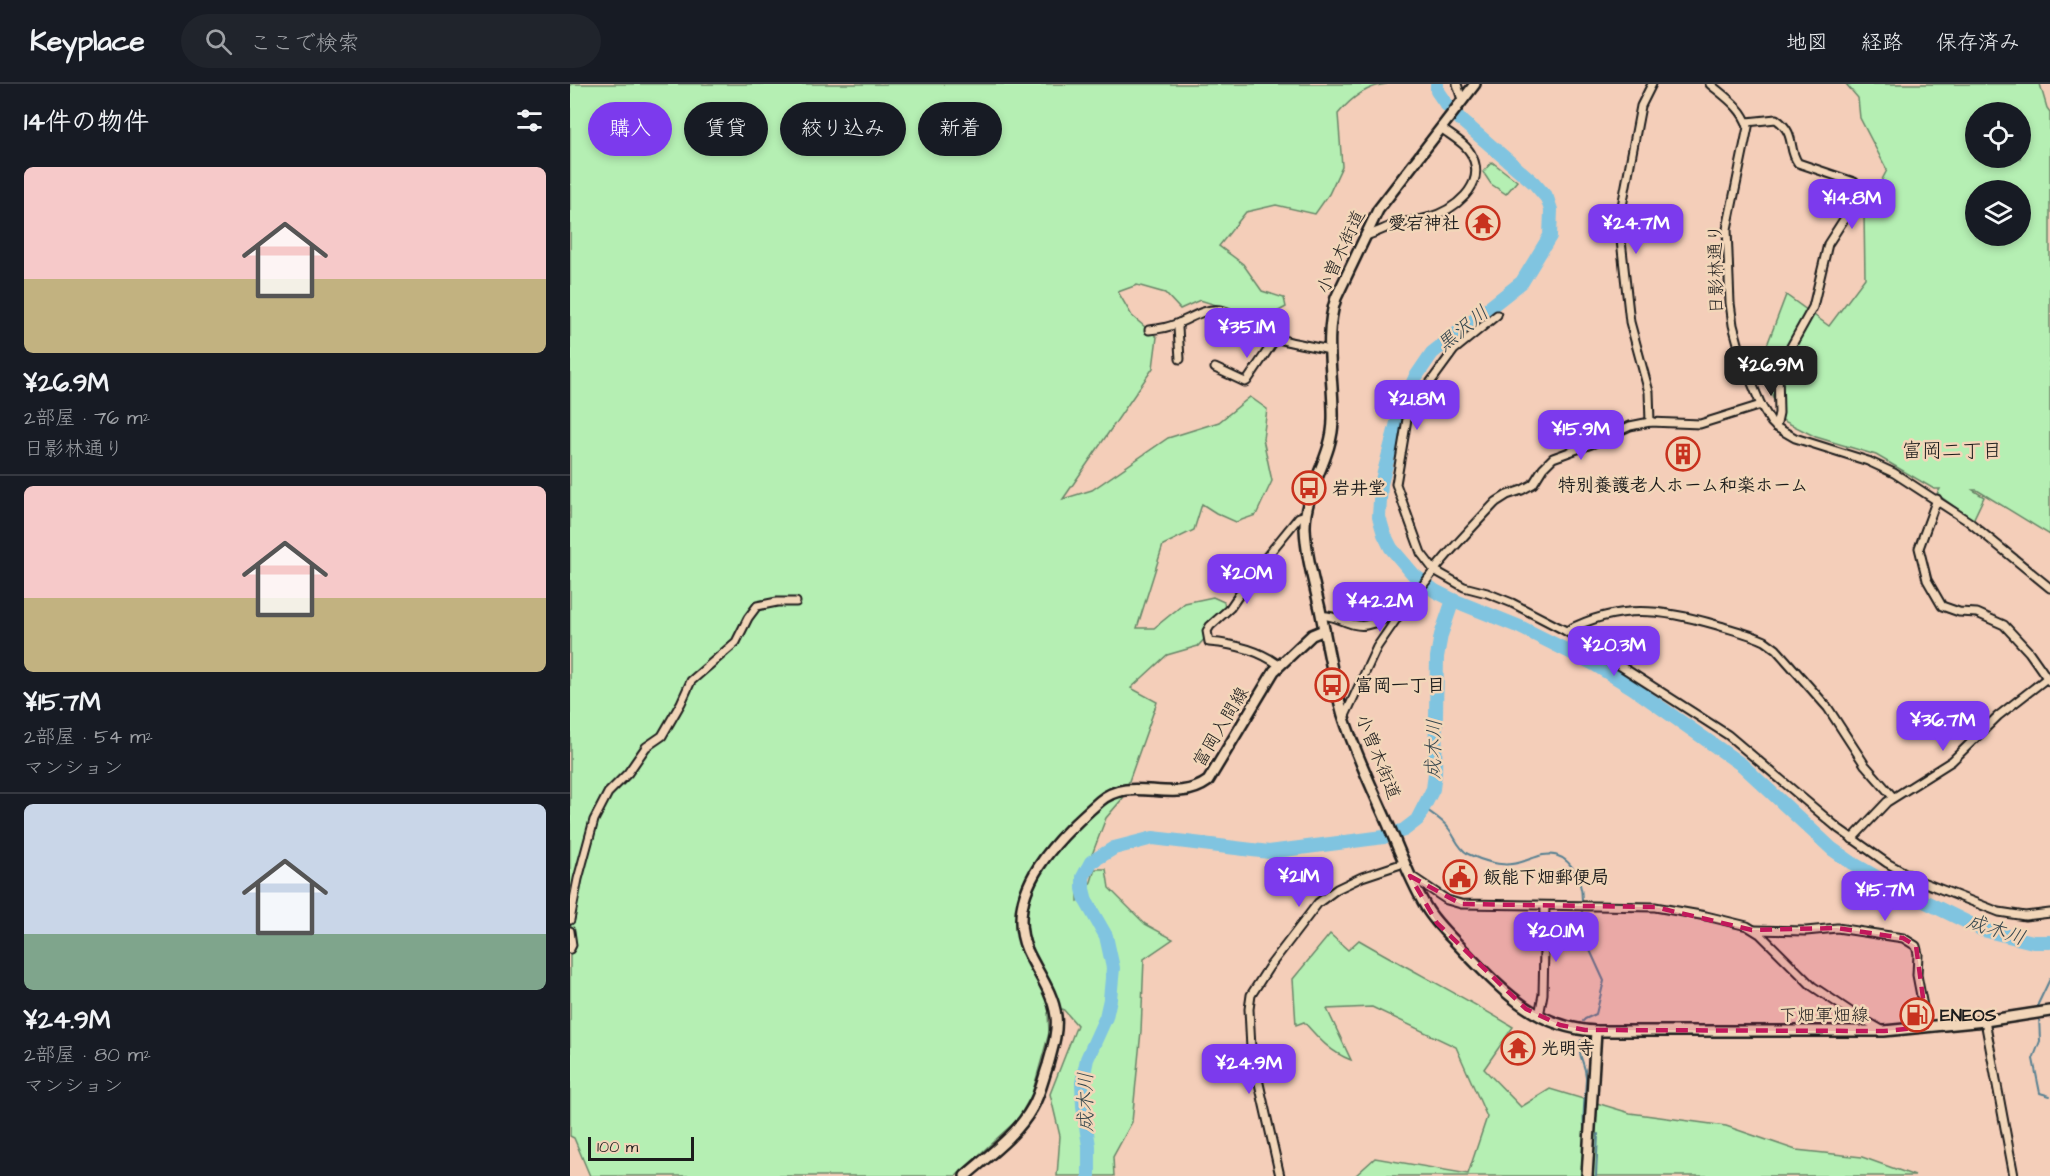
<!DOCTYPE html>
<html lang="ja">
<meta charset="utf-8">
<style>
:root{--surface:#171b24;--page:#20242c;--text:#f1f3f6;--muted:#9ea1a6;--line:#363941;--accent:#7c3aed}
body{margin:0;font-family:"Architects Daughter","Klee One",sans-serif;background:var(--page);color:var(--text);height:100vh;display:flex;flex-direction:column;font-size:22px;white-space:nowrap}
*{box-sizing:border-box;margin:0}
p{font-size:20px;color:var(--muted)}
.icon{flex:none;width:33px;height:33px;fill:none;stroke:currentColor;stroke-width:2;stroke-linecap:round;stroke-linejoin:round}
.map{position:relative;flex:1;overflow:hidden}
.sheet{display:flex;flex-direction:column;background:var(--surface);width:570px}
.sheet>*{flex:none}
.banner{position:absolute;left:18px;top:18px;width:570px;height:54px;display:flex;gap:12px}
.fabs{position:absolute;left:1395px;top:18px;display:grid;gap:12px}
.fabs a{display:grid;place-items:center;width:66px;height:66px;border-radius:50%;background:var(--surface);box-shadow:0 3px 9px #0003;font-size:30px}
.scale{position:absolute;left:18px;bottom:15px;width:106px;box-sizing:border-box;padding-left:6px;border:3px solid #1c1c1c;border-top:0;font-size:16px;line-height:21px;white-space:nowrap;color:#1c1c1c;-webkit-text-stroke:4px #f2d6b9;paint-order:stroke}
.price{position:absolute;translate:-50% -51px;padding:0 14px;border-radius:12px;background:var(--accent);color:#fff;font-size:20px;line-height:39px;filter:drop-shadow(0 2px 3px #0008)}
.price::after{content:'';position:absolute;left:50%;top:36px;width:18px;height:14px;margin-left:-9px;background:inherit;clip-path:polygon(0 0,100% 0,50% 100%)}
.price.active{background:#222;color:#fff}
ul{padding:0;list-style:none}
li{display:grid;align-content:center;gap:12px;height:318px;padding:0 24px}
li+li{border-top:2px solid var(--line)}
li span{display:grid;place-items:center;height:186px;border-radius:9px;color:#555}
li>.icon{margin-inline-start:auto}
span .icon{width:108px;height:108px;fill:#fffc;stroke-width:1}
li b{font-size:26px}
h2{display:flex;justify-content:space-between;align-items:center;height:72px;padding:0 24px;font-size:26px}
.tag{padding:0 21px;border-radius:27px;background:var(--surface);box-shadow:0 3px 9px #0003;font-size:21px;line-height:54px}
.tag.active{background:var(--accent);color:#fff}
header{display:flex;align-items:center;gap:36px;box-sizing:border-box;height:84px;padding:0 30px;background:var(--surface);border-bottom:2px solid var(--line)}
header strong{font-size:28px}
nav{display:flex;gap:33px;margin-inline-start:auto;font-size:21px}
.search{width:420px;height:54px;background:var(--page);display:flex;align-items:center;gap:15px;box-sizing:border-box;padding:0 21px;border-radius:33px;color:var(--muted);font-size:22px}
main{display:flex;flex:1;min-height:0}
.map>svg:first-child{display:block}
.green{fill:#b5efb3;stroke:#688668;stroke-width:1.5;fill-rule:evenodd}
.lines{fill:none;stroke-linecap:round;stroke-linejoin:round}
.stream{stroke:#588192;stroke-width:2}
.river{stroke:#80c4e0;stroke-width:14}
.minor-casing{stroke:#1c1c1c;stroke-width:11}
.major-casing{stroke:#1c1c1c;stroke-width:14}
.minor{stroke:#f2d6b9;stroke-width:7}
.major{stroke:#f2d6b9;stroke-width:9}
.marked{fill:#c2185b;fill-opacity:0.2;stroke:#c2185b;stroke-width:4.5;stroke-dasharray:12 8;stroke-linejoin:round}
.labels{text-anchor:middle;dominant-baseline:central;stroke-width:5;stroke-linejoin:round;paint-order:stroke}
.poi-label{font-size:18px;font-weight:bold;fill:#1c1c1c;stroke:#f2d6b9;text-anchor:start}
.street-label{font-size:18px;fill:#1c1c1c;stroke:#f2d6b9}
.water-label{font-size:20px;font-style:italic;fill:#35464d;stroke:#f2d6b9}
.neighbourhood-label{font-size:20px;fill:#1c1c1c;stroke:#f2d6b9}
</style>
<header>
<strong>Keyplace</strong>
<div class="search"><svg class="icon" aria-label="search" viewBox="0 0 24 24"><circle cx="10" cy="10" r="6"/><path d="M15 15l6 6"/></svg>ここで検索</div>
<nav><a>地図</a><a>経路</a><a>保存済み</a></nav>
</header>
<main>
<section class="sheet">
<h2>14件の物件<svg class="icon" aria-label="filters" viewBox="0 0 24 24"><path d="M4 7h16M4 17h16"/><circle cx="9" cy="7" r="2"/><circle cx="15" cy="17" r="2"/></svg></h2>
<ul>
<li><span style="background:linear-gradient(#f6c9c9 60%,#c2b280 0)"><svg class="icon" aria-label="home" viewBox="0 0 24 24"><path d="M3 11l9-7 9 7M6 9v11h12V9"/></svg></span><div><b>¥26.9M</b><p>2部屋 · 76 m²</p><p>日影林通り</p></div></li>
<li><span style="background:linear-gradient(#f6c9c9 60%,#c2b280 0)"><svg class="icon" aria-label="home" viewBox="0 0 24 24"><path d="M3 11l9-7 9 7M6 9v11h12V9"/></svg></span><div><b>¥15.7M</b><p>2部屋 · 54 m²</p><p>マンション</p></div></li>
<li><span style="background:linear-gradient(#c9d6e8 70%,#7fa58c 0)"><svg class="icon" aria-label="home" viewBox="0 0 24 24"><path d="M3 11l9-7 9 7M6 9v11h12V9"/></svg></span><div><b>¥24.9M</b><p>2部屋 · 80 m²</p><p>マンション</p></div></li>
</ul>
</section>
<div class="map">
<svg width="1480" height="1092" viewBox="0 0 1480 1092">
<rect width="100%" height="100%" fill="#f4ceb9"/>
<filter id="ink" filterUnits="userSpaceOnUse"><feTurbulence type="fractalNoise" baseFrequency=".0167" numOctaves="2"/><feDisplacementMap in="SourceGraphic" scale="12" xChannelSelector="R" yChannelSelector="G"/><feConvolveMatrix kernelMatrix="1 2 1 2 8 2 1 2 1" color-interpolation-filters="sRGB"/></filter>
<g filter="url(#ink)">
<!-- green -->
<g class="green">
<path d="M 0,0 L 817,0 C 797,2 781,14 768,30 L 772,82 L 759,110 L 745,130 L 706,121 L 676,128 L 649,162 L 673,180 L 692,207 L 714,214 L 716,223 L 690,237 L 678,231 L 630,216 L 610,225 L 595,209 L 567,201 L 548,208 L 562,232 L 587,253 L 583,284 L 493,415 L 522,406 L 598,354 L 649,338 L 680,313 L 697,325 L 693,355 L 702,397 L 686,431 L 666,438 L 646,429 L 632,420 L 624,446 L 593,461 L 567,544 L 584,544 L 615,519 L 643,513 L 654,518 L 656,531 L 628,562 L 597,571 L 561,604 L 587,618 L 553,714 L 536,734 L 523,768 L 508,794 L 508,817 L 521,798 L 525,785 L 536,785 L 539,804 L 575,840 L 603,855 L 574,875 L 571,947 L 562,1038 L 543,1073 L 544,1092 L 487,1092 L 490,1052 L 480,1010 L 507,941 L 493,925 L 478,929 L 479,949 L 462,1010 L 448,1035 L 386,1092 L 20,1092 L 4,1054 L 0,1052 Z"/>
<path d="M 1276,0 L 1470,0 L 1477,24 L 1480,28 L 1480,451 L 1407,406 L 1403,406 L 1414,413 L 1403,436 L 1367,410 L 1370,405 L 1364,405 L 1306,371 L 1246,353 L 1210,335 L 1191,277 L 1216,211 L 1259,242 L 1295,194 L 1294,130 L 1317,86 L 1290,34 L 1288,14 ZM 1406,28 L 1450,28 L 1450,74 L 1406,74 ZM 1406,106 L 1450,106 L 1450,152 L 1406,152 Z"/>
<path d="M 922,78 L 947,97 L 936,110 L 921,100 L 913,88 Z"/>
<path d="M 760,850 L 778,866 L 789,856 C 840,886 893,912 943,943 L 914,985 L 951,1023 L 980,1005 L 1060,1029 L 1156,1042 L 1226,1066 L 1292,1073 L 1345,1092 L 785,1092 L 805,1074 L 898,1090 L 917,1033 L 886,963 L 802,923 L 757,925 L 781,976 C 760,968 748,954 734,938 L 726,941 L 723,895 Z"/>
</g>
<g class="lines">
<!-- stream -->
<g class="stream">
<path d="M 854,724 C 862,730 873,736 879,745 C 885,753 888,764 898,770 C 911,776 928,782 942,780 C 953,779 963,773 973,771 C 999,766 1012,794 1012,816"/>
<path d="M 1012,828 L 1013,851 L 1034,897 L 1026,930 L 1015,935 L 1013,937"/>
<path d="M 1468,926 L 1468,920 L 1480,895"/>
<path d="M 1469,932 L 1470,957 L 1463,975 L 1470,1009 L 1480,1012"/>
<path d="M 1011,956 C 1007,975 1015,976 1016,993 C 1016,1010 1011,1034 1015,1049"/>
<path d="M 1026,1092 L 1028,1050"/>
</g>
<!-- river -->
<g class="river">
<path d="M 867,0 L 867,7 L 876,20 L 891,36 L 964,99 L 977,114 L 981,126 L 980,152 L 952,198 L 862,269 L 845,294 L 830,327 L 811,400 L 809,433 L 814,450 L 821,464 L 844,491 L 865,507 L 883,516 L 950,543 L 1024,580 L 1063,604 L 1172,681 L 1262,765 L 1282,779 L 1317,799 L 1413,846 L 1463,858 L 1480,858"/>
<path d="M 519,1092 L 519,1062 L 513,1022 L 512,999 L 517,975 L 536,933 L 540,915 L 543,884 L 536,852 L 516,817 L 513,805 L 513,793 L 521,778 L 544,764 L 583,754 L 699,768 L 814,753 L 834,746 L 847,736 L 863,705 L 865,689 L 867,573 L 871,551 L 883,516"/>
</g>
<!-- minor casing -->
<g class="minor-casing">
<g id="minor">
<path d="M 887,0 L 892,16"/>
<path d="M 1140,0 C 1154,12 1173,24 1178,43 L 1157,145 L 1160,219 L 1163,241 L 1173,278 L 1191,321 L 1201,338 L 1206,343 L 1225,354 L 1298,377 L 1324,389 L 1398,437 L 1480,504"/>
<path d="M 1177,38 L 1206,35 C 1227,50 1217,64 1228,79 L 1284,98 L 1288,101 L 1278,129 L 1258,160 L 1243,223 L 1208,286 L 1209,329 L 1206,343"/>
<path d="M 795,152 C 807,149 818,142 830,139 C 839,137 848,137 857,134 C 883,127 917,102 902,72 C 897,60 881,52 871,44"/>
<path d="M 927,231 L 884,266 L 838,329 L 826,400 L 851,469 L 864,486 L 894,503 L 917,509 L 942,519 L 996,547"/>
<path d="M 609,239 L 608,244 L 610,275"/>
<path d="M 579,246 C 589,245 597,244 606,240 C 620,235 634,224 650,226 C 662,227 672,240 682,245 C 706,257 733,260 759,266"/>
<path d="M 645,284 L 675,298 L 677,297 L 706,254"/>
<path d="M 1080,338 L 1079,308 L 1060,238 L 1049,138 L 1071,22 L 1082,0"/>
<path d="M 1367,415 L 1349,464 L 1357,496 L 1372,522 L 1389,528 L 1407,529 L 1434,541 L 1459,568 L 1480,598"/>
<path d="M 751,532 C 767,530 780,544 796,541 C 836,533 848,505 872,477 C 889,457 908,437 926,418 L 937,411 L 952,406 L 963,400 L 973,384 L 983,374 L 1024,359 L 1060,342 L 1080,338 L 1130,340 L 1191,321"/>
<path d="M 709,581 C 689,566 664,560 639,558 L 637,547 L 640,542 L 660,524 L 689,482 L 729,433 L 736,431"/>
<path d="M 774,634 L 807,563 L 827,534 L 829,528"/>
<path d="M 1323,713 L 1295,681 L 1258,624 L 1206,565 L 1195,557 C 1180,550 1163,546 1147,541 C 1092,525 1049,519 996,547 L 1158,651 L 1269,745 L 1317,779 L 1350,797 L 1429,828 L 1455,832 L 1480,829"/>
<path d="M 1282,755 L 1317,718 L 1382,677 L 1428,632 L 1477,594"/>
<path d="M 841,792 L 877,816 L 891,820 L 1085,823 L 1136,832 L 1177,842 L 1190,850 L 1242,902 L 1284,930 L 1312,946"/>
<path d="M 0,836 L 8,795 L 24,736 L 38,709 L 58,689 L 76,663 L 92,652 L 111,619 L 121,597 L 166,558 L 178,534 L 187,522 L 207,518 L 226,518"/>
<path d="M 1185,846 L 1236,847 L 1267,844 L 1333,854 L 1346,862 L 1348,870 L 1347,891 L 1357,943"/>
<path d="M 0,847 L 2,861 L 0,865"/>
<path d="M 969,932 L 973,910 L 975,822"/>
<path d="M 1415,937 L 1444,1092"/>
<path d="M 710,1092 L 681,964 L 679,925 L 681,911 L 699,883 L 748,819 L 767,805 L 792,793 L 834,779"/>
</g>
</g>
<!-- major casing -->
<g class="major-casing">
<g id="major">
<path d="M 905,0 L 808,126 L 766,214 C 753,254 764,294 763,335 C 763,374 734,406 735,444 C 736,471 744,499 750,525 C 757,560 763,596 773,631 C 785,669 802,704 818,740 C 830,768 840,796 856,823 C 865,839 881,853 894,867 C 933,907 966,944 1026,947 L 1314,947 L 1415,937 L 1480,927"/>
<path d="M 395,1092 C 419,1071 447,1051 462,1024 C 470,1011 473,995 478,981 C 482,966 488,948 486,932 C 483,908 467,888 457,866 C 432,806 490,752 530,717 C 561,690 604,722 638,697 L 704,587 L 742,551 L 754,546"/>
<path d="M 1017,1092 L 1026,947"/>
</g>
</g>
<!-- minor -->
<use href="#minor" class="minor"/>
<!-- major -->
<use href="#major" class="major"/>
</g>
</g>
<!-- marked area -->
<path class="marked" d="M 840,792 L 891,820 L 1085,823 L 1182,846 L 1267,844 L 1333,854 L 1346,862 L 1357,943 L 1314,947 L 1015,946 L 990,941 L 956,925 L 867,839 Z"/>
<!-- icons -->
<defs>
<g id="temple-ring" transform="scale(1.725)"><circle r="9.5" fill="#f2d6b9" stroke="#c8321e" stroke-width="1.5"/><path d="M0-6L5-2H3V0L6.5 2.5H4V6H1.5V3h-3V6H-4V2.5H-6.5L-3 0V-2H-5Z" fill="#c8321e"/></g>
<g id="building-ring" transform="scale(1.725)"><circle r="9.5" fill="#f2d6b9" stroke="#c8321e" stroke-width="1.5"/><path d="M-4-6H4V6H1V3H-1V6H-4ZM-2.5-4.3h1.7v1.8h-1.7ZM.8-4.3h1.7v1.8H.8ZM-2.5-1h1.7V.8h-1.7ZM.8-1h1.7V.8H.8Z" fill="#c8321e"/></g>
<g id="bus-ring" transform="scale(1.725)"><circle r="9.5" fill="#f2d6b9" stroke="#c8321e" stroke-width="1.5"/><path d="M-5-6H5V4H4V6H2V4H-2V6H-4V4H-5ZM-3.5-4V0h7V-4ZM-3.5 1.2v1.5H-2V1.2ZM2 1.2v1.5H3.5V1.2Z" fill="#c8321e"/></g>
<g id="civic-ring" transform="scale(1.725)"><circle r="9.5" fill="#f2d6b9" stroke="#c8321e" stroke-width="1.5"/><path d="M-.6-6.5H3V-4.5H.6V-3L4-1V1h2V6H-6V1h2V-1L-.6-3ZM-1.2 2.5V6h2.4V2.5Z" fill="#c8321e"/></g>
<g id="fuel-ring" transform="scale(1.725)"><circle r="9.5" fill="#f2d6b9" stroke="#c8321e" stroke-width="1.5"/><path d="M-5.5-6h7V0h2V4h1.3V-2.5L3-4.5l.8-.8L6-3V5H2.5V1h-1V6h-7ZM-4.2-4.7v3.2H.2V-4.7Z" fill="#c8321e"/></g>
</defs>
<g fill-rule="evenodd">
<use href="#temple-ring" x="913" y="139"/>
<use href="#building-ring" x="1113" y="370"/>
<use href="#bus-ring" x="739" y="404"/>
<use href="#bus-ring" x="762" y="601"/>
<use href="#civic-ring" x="890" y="793"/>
<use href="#fuel-ring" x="1347" y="931"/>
<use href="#temple-ring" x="948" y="964"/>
</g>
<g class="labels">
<!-- poi labels -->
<g class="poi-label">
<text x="890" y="139" text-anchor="end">愛宕神社</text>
<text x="1113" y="401" text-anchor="middle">特別養護老人ホーム和楽ホーム</text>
<text x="762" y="404">岩井堂</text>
<text x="785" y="601">富岡一丁目</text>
<text x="913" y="793">飯能下畑郵便局</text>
<text x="1370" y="931">ENEOS</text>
<text x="971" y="964">光明寺</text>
</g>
<!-- street labels -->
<g class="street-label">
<text transform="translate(771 168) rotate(-65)">小曽木街道</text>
<text transform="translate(1146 185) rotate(-91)">日影林通り</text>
<text transform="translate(651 643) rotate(-59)">富岡入間線</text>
<text transform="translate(808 673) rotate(68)">小曽木街道</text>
<text x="1254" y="931">下畑軍畑線</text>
</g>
<!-- water labels -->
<g class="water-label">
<text transform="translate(893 245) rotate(-39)">黒沢川</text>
<text transform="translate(864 665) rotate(-88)">成木川</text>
<text transform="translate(1426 846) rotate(18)">成木川</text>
<text transform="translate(516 1018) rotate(-90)">成木川</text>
</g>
<!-- neighbourhood labels -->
<g class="neighbourhood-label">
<text x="1382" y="367">富岡二丁目</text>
</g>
</g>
</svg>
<div class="fabs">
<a><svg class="icon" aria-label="locate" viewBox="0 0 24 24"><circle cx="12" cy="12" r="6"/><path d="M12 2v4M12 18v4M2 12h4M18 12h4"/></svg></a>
<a><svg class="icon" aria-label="layers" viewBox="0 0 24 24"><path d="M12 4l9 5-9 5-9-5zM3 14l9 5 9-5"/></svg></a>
</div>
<div class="scale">100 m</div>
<b class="price" style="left:1282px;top:146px">¥14.8M</b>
<b class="price" style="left:1066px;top:171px">¥24.7M</b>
<b class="price" style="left:677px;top:275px">¥35.1M</b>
<b class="price active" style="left:1201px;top:313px">¥26.9M</b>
<b class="price" style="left:847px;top:347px">¥21.8M</b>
<b class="price" style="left:1011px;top:377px">¥15.9M</b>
<b class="price" style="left:677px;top:521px">¥20M</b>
<b class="price" style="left:810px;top:549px">¥42.2M</b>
<b class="price" style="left:1044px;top:593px">¥20.3M</b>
<b class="price" style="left:1373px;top:668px">¥36.7M</b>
<b class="price" style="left:729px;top:824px">¥21M</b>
<b class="price" style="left:1315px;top:838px">¥15.7M</b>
<b class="price" style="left:986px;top:879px">¥20.1M</b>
<b class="price" style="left:679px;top:1011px">¥24.9M</b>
<div class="banner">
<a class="tag active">購入</a>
<a class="tag">賃貸</a>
<a class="tag">絞り込み</a>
<a class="tag">新着</a>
</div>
</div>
</main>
